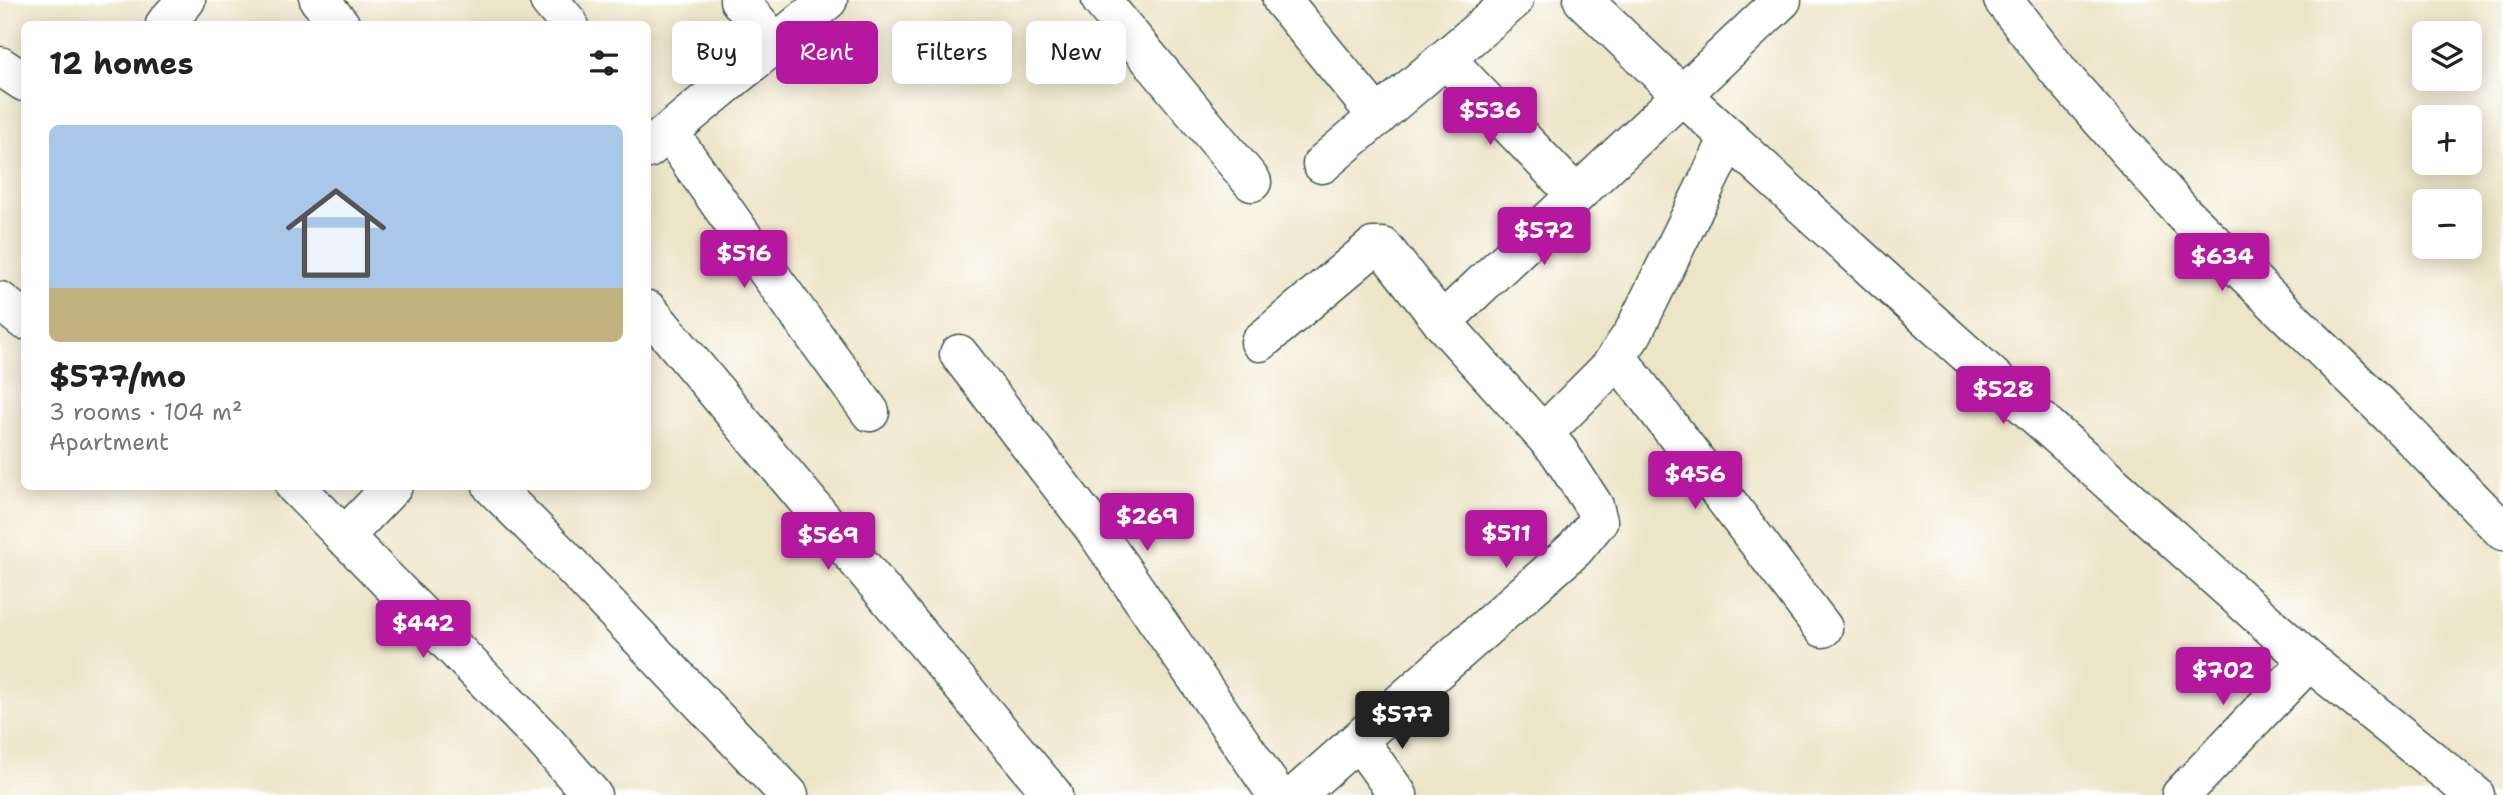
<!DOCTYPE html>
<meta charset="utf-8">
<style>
:root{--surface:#fff;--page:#f2f2f2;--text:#222;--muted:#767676;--line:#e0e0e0;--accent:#b5179e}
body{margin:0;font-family:"Shantell Sans",sans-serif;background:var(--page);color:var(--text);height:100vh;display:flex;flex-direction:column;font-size:26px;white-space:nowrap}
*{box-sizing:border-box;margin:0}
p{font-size:23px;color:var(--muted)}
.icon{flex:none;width:38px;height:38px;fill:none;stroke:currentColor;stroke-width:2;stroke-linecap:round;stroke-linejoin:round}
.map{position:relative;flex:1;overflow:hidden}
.sheet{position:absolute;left:21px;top:21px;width:630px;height:469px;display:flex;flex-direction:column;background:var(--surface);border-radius:10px;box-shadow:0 4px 18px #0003}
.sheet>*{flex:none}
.hud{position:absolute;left:672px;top:21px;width:665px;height:63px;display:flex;gap:14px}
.fabs{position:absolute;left:2412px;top:21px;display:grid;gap:14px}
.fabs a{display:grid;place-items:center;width:70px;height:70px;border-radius:10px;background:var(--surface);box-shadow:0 4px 18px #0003;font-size:35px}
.price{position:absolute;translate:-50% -60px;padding:0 16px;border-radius:7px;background:var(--accent);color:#fff;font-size:23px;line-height:46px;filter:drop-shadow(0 2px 4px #0008)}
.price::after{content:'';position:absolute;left:50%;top:42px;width:21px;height:16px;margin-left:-10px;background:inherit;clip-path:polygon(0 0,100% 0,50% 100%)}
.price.active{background:#222;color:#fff}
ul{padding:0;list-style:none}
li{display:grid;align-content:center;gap:14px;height:371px;padding:0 28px}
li+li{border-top:2px solid var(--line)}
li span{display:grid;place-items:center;height:217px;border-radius:10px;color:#555}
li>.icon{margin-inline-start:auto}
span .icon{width:126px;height:126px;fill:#fffc;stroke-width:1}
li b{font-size:30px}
h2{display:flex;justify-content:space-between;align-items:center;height:84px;padding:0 28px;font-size:30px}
.pill{padding:0 24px;border-radius:10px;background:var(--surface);box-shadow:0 4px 18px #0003;font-size:24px;line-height:63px}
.pill.active{background:var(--accent);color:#fff}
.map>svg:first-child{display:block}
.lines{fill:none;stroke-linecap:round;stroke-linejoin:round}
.street-casing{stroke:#3e564a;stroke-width:41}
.street{stroke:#fff;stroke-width:38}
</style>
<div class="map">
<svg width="2503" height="795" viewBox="0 0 2503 795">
<rect width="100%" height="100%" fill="#fff"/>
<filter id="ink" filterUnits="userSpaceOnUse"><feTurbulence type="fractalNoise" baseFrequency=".0143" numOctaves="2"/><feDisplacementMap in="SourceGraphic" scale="14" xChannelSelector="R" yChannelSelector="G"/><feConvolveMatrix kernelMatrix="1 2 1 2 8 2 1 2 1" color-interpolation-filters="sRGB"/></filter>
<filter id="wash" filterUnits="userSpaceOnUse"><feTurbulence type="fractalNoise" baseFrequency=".00686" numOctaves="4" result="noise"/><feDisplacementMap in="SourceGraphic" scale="28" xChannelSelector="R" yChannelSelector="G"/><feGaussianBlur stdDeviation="1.57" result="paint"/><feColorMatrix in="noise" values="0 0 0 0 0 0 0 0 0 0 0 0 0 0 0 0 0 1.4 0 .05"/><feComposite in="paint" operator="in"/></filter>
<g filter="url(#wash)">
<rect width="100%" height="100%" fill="#ede5c7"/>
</g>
<g filter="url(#ink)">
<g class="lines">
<!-- street casing -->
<g class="street-casing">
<g id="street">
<path d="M 319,0 L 340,24"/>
<path d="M 549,0 L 569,24"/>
<path d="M 739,0 L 775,43"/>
<path d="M 1101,0 L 1252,182"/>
<path d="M 1282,0 L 1378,117"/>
<path d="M 1583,0 L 1682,95 L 1879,275 L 2309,661 L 2475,795"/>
<path d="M 2003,0 L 2060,73 L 2183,213 L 2390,415 L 2503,531"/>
<path d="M 165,24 L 186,0"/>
<path d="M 1446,59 L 1576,195"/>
<path d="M 0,66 L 24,82"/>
<path d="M 669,132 L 768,272 L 870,412"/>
<path d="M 648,149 L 828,0"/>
<path d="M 1322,164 L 1514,0"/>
<path d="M 0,301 L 24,320"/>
<path d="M 648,310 L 1053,795"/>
<path d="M 1260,342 L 1373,247 L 1383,247 L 1442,322 L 1782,0"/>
<path d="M 959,354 L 1092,526 L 1277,795"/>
<path d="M 1617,357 L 1823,628"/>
<path d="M 1543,434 L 1609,368 L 1633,333 L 1729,138"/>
<path d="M 295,486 L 544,740 L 592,795"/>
<path d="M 492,486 L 563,557 L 789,795"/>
<path d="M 344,537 L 393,486"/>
<path d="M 1359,741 L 1398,795"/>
<path d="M 1296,795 L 1575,549 L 1598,521 L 1594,506 L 1559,452 L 1442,322"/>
<path d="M 2181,795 L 2309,661"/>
</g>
</g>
<!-- street -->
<use href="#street" class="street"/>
</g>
</g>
</svg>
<div class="fabs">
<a><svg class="icon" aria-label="layers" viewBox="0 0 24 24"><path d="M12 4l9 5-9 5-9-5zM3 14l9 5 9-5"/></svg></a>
<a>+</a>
<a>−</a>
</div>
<b class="price" style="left:1490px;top:147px">$536</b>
<b class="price" style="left:1544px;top:267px">$572</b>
<b class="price" style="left:744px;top:290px">$516</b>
<b class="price" style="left:2222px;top:293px">$634</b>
<b class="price" style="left:2003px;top:426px">$528</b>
<b class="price" style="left:1695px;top:511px">$456</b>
<b class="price" style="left:1147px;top:553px">$269</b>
<b class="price" style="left:1506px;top:570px">$511</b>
<b class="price" style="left:828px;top:572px">$569</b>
<b class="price" style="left:423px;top:660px">$442</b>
<b class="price" style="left:2223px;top:707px">$702</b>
<b class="price active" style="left:1402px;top:751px">$577</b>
<div class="hud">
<a class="pill">Buy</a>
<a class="pill active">Rent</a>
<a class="pill">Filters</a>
<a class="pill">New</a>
</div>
<section class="sheet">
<h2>12 homes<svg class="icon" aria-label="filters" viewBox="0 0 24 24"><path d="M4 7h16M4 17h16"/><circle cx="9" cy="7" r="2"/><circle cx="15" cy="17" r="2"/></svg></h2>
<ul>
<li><span style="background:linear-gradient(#a9c7e8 75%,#c2b280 0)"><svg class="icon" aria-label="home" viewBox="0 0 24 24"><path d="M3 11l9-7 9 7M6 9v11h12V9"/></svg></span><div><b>$577/mo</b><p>3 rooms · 104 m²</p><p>Apartment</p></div></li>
</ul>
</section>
</div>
